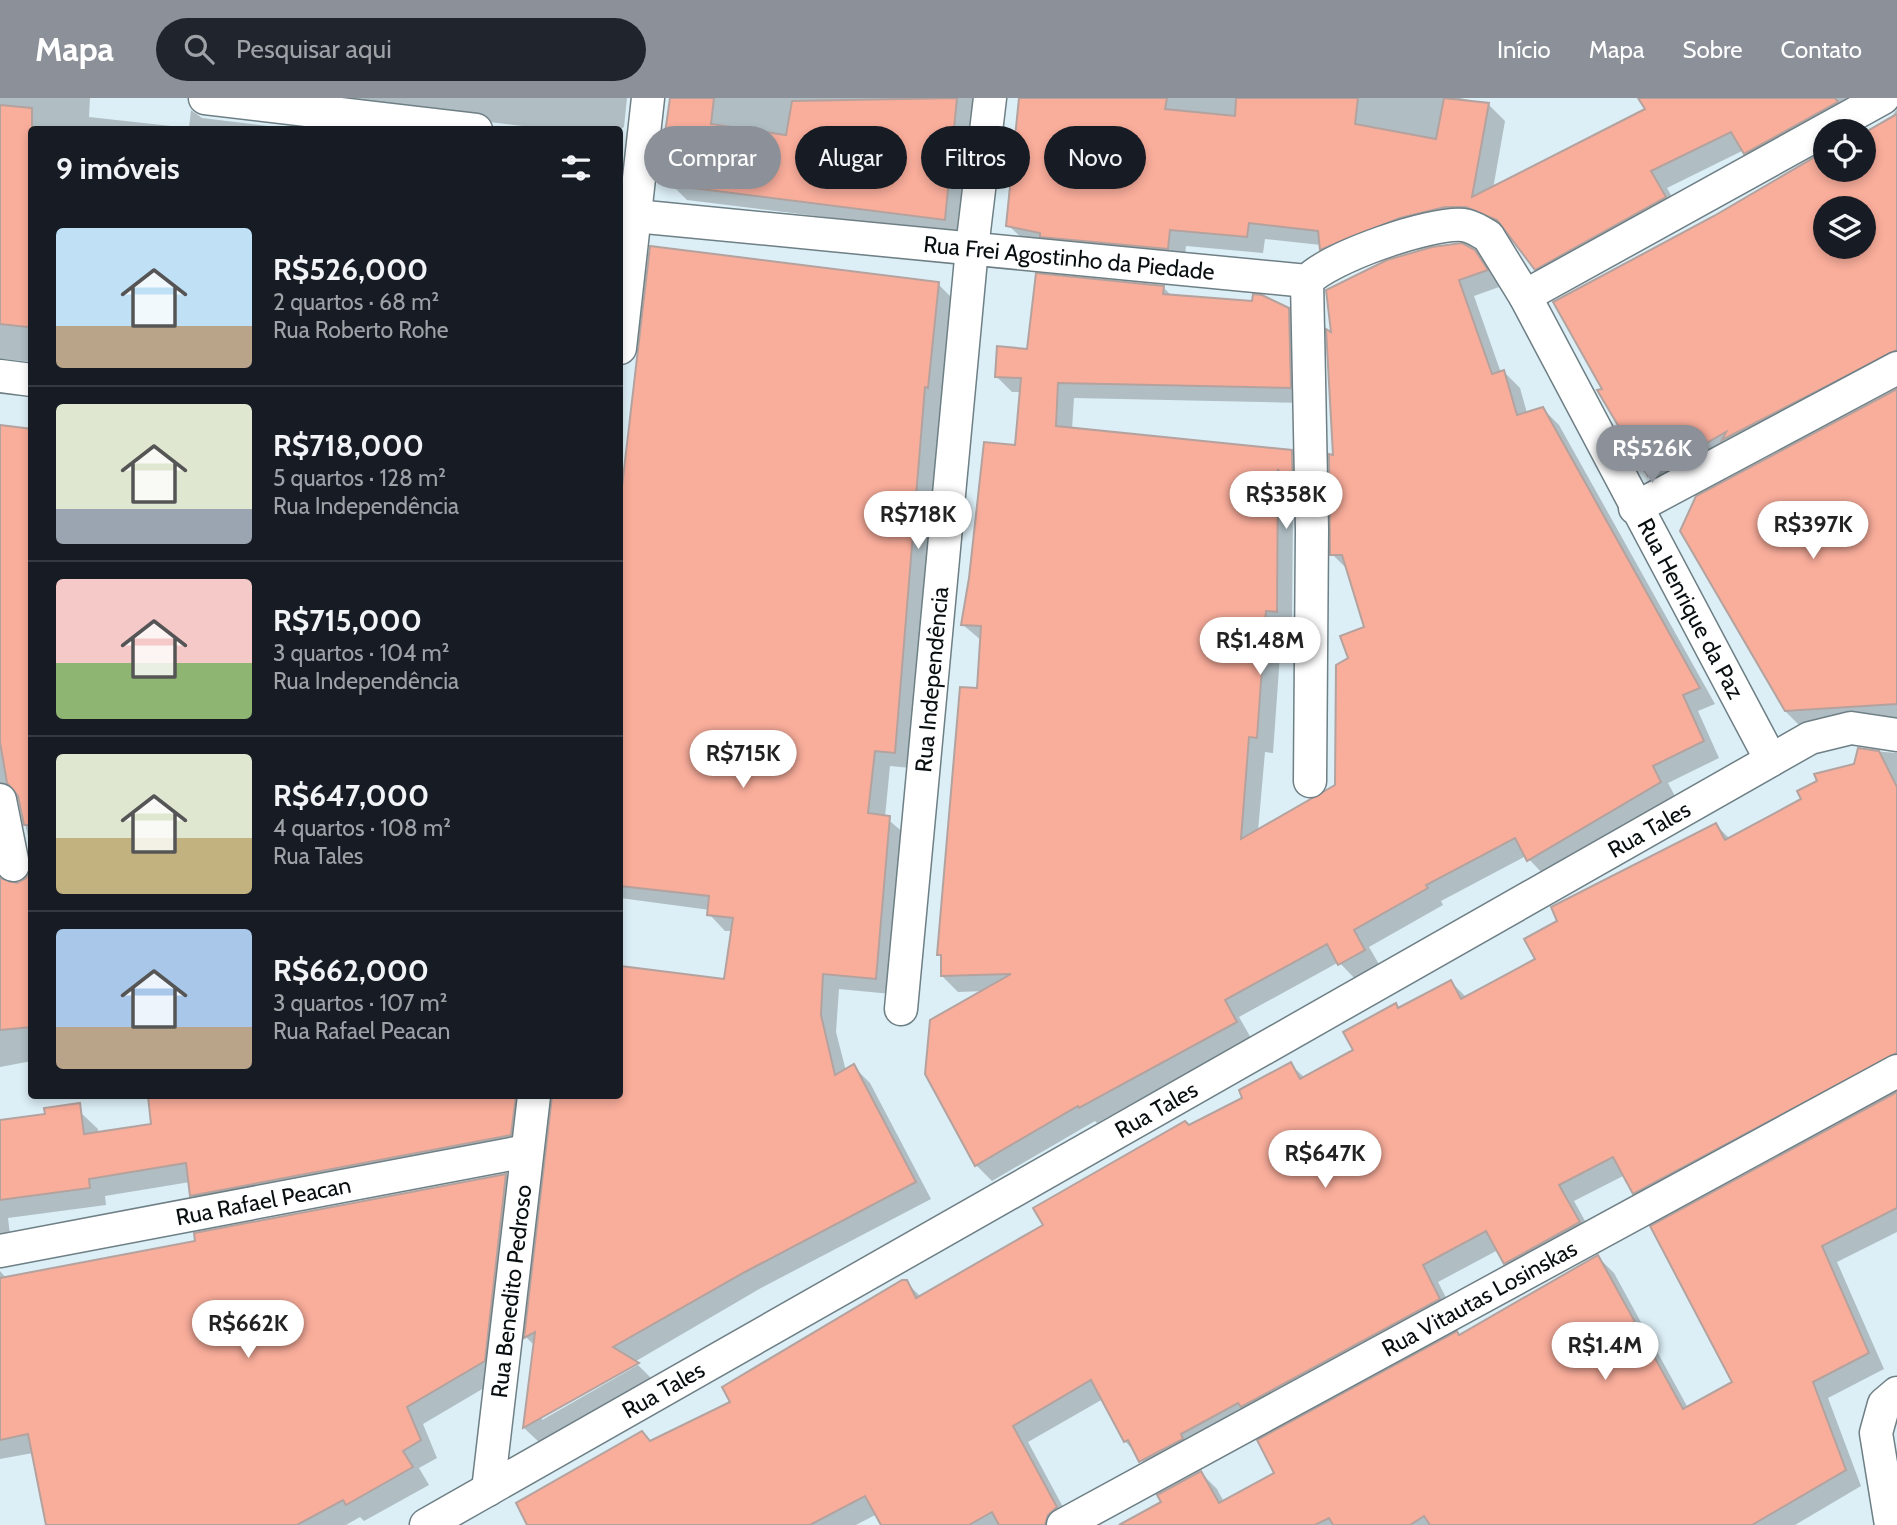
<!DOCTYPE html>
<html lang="pt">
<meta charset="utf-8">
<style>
:root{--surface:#171b24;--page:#20242c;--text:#f1f3f6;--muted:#9ea1a6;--line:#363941;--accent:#8c9099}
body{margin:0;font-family:Cabin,sans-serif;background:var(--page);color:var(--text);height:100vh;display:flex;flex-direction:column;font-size:26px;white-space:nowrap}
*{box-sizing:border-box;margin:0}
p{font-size:23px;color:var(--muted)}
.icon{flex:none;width:38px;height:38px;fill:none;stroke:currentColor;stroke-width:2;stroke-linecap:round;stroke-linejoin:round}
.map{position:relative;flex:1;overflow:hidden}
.panel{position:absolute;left:28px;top:28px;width:595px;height:973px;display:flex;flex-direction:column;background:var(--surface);border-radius:7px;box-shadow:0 4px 10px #0003}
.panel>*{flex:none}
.hud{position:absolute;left:644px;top:28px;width:665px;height:63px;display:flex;gap:14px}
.tools{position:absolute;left:1813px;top:21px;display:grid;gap:14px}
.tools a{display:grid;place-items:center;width:63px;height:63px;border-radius:50%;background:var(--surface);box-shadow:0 4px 10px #0003;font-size:35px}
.price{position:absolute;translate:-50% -60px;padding:0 16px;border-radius:24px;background:#fff;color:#222;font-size:23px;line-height:46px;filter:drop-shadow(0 2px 4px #0008)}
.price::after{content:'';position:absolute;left:50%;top:42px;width:21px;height:16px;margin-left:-10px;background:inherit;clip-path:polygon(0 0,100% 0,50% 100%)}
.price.selected{background:var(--accent);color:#fff}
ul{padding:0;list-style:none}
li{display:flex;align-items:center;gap:21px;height:175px;padding:0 28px}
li+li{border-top:2px solid var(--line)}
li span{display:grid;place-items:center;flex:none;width:196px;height:140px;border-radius:7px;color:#555}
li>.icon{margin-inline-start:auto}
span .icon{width:84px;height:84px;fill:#fffc;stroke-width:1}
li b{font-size:30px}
h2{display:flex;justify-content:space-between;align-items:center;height:84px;padding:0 28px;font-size:30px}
.pill{padding:0 24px;border-radius:32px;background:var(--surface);box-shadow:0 4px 10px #0003;font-size:24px;line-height:63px}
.pill.selected{background:var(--accent);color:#fff}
header{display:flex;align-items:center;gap:42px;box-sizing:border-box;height:98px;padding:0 35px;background:var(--accent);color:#fff}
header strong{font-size:33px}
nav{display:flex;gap:38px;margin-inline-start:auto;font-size:24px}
.search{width:490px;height:63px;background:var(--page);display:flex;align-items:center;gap:18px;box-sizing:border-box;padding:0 24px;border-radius:38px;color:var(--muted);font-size:26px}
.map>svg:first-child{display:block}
.shadow{fill:#0003;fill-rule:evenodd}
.building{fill:#f9ad9b;stroke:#b4a29e;stroke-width:2;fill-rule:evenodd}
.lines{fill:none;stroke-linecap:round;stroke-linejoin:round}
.street-casing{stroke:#6e7f85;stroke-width:35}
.street{stroke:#fff;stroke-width:32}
.labels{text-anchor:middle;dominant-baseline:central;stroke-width:6;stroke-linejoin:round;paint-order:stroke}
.street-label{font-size:23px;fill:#090f11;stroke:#dceef6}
</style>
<header>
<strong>Mapa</strong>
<div class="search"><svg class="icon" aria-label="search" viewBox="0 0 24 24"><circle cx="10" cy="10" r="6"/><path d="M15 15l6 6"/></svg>Pesquisar aqui</div>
<nav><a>Início</a><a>Mapa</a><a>Sobre</a><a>Contato</a></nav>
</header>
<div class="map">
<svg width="1897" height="1427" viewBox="0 0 1897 1427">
<rect width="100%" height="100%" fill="#dceef6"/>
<!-- shadow -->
<g class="shadow">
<path d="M 0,0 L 90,0 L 89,19 L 189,30 L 191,12 L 202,20 L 300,32 L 32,32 L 32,264 L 3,261 L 0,284 Z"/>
<path d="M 241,0 L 627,0 L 624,29 L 619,32 L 556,32 L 365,9 Z"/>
<path d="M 671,0 L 973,0 L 960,136 L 687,102 L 671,86 Z"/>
<path d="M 1021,0 L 1460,0 L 1488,6 L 1505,23 L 1493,91 L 1647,12 L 1640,0 L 1892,0 L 1762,71 L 1744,52 L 1667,90 L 1682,116 L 1553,187 L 1510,136 L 1484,125 L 1338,168 L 1321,147 L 1265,141 L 1263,155 L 1186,148 L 1184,167 L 1026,144 L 1009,128 Z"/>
<path d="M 1897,11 L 1897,275 L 1666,393 L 1649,377 L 1605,292 L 1715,119 L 1825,56 L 1825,72 L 1864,72 L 1864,34 L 1893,17 ZM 1825,110 L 1864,110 L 1864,149 L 1825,149 Z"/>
<path d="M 651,150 L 938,186 L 954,202 L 944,305 L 941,304 L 911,670 L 890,668 L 885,719 L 905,736 L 891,896 L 839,891 L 836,934 L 846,973 L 854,969 L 870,985 L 931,1101 L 761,1190 L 542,1318 L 542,1322 L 638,1267 L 653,1282 L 540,1345 L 524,1330 L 535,1248 L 526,1239 L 549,1040 L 578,1043 L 584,998 L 620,998 L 620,869 L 725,883 L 732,833 L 725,833 L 709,816 L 710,812 L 620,800 L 620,478 L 624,423 L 620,419 Z"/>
<path d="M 1432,151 L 1474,153 L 1491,170 L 1502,188 L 1474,198 L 1501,275 L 1504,274 L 1520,290 L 1527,315 L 1543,311 L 1559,327 L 1715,606 L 1698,613 L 1719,660 L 1668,685 L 1676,700 L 1545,778 L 1526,758 L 1441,803 L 1443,807 L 1369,849 L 1380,868 L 1356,882 L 1339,864 L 1239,919 L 1251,940 L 1097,1025 L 1095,1023 L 992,1083 L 976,1067 L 986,893 L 958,894 L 942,878 L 942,861 L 939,857 L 979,592 L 982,543 L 962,526 L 1016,349 L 1021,294 L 1012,294 L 996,278 L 1029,253 L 1163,189 L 1172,198 L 1288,211 L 1304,227 L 1306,305 L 1074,300 L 1072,331 L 1291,354 L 1307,370 L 1308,424 L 1293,409 L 1292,529 L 1282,528 L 1273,655 L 1265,654 L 1258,733 L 1337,688 L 1351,561 L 1366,530 L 1349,473 L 1332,456 L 1333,237 L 1327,193 L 1366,172 Z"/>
<path d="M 1897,293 L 1897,626 L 1801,629 L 1784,612 L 1682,433 Z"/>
<path d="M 0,327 L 32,331 L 32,757 L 20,701 L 13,701 L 0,718 Z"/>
<path d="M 1859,652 L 1897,655 L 1897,979 L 1650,1111 L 1634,1095 L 1625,1077 L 1574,1103 L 1595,1141 L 1521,1181 L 1505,1165 L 1498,1152 L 1438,1184 L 1455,1217 L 1157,1380 L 1125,1343 L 1103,1301 L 1028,1344 L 1071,1424 L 1065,1427 L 886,1427 L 877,1416 L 856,1427 L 529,1427 L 651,1345 L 733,1304 L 906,1184 L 921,1199 L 1045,1128 L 1189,1029 L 1245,1000 L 1290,966 L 1305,980 L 1356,953 L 1395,907 L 1400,911 L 1451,884 L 1467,900 L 1537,862 L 1716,727 L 1730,741 L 1803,702 L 1856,667 Z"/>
<path d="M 0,732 L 11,786 L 16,787 L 32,775 L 32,963 L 0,969 Z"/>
<path d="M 1897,996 L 1897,1134 L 1837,1164 L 1884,1271 L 1828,1300 L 1861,1388 L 1795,1427 L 1124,1427 L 1163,1405 L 1201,1375 L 1217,1391 L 1224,1404 L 1277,1376 L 1460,1239 L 1598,1159 L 1614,1175 L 1688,1310 L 1735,1285 Z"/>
<path d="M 149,998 L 521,998 L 516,1042 L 209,1115 L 192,1097 L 190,1084 L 105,1098 L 106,1107 L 8,1120 L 12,1153 L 0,1163 L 0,1023 L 80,1014 L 98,1031 L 98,1036 L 153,1027 Z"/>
<path d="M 506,1077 L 523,1094 L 501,1280 L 423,1326 L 437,1360 L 419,1370 L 429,1387 L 364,1423 L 360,1419 L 346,1427 L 47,1427 L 33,1355 L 0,1361 L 0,1173 L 7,1181 L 197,1144 L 196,1136 Z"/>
</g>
<!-- building -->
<g class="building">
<path d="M 670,0 L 714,0 L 711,26 L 786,37 L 792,3 L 957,0 L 945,122 L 669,87 L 660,70 Z"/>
<path d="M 1019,0 L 1167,0 L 1165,11 L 1235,18 L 1236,0 L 1358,0 L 1355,26 L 1436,41 L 1444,0 L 1489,5 L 1472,99 L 1645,11 L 1638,0 L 1835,0 L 1838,4 L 1744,56 L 1731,34 L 1651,73 L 1666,99 L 1535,172 L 1497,122 L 1466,109 L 1445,109 L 1400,120 L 1320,152 L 1318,133 L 1249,125 L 1247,139 L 1170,132 L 1168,151 L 1040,139 L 1040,135 L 1006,128 Z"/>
<path d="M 0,7 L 32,10 L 32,228 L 27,229 L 0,226 Z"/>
<path d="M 1897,16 L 1897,252 L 1722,342 L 1726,334 L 1648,378 L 1597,292 L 1602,291 L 1553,204 L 1714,118 L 1825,53 L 1825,72 L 1864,72 L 1864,35 ZM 1825,110 L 1864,110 L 1864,149 L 1825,149 Z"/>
<path d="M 1462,145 L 1475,152 L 1488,172 L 1459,182 L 1492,276 L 1504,272 L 1517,317 L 1543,309 L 1700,590 L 1683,597 L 1704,643 L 1653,668 L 1661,684 L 1527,763 L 1515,740 L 1426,787 L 1428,790 L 1354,832 L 1365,852 L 1338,867 L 1327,846 L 1225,902 L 1237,924 L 1079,1010 L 1078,1008 L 975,1068 L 925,976 L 930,922 L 1011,876 L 941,878 L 941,857 L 937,857 L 960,589 L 977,590 L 981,528 L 961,527 L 969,480 L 984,344 L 1015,347 L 1021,280 L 995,279 L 997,248 L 1027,251 L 1036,175 L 1164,188 L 1163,196 L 1252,203 L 1253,196 L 1262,197 L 1289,210 L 1291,290 L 1058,285 L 1056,328 L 1292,352 L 1293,412 L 1278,371 L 1277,514 L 1266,513 L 1257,640 L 1249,639 L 1241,741 L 1335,687 L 1336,567 L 1348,560 L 1340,538 L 1364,529 L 1342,457 L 1330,457 L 1329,356 L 1333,357 L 1326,231 L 1331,234 L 1326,192 L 1387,162 L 1432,149 Z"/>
<path d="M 650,148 L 939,184 L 928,290 L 925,289 L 895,655 L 875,653 L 868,715 L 890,718 L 876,881 L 823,876 L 821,917 L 835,977 L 854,966 L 916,1084 L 745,1174 L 613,1249 L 639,1265 L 523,1330 L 535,1234 L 524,1240 L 552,998 L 620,998 L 620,868 L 724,881 L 733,820 L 707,817 L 709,798 L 620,788 L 622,421 L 620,420 L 620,406 Z"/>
<path d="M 1897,291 L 1897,606 L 1785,613 L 1680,433 L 1696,398 Z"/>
<path d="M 0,327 L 32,331 L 32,727 L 24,727 L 18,698 L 7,685 L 0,644 Z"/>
<path d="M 1858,650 L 1879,653 L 1897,689 L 1897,955 L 1633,1096 L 1613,1059 L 1559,1087 L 1580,1124 L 1504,1166 L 1486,1133 L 1423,1167 L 1440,1201 L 1241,1309 L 1238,1305 L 1181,1336 L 1183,1341 L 1139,1364 L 1128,1342 L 1124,1344 L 1091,1282 L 1013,1328 L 1057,1409 L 1048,1417 L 1045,1427 L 999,1427 L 992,1414 L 969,1427 L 881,1427 L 865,1398 L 810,1427 L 527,1427 L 516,1405 L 642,1333 L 650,1343 L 730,1304 L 722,1289 L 902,1182 L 907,1182 L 916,1200 L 1043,1127 L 1033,1110 L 1185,1023 L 1189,1027 L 1242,1000 L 1239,992 L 1291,964 L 1300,981 L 1353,952 L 1343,934 L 1396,905 L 1398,910 L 1451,882 L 1461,901 L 1535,861 L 1524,841 L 1557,823 L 1551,809 L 1716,725 L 1725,742 L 1801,701 L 1797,693 L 1817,683 L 1814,676 L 1854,666 Z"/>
<path d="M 32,766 L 32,929 L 0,932 L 0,780 L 17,785 L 26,780 Z"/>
<path d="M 1897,994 L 1897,1110 L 1822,1148 L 1869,1255 L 1813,1284 L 1846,1372 L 1752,1427 L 1430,1427 L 1424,1418 L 1410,1427 L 1333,1427 L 1329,1420 L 1315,1427 L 1119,1427 L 1161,1404 L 1157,1397 L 1201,1373 L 1219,1405 L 1274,1375 L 1257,1342 L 1457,1233 L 1459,1237 L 1598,1157 L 1683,1311 L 1732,1284 L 1650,1128 Z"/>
<path d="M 148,998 L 516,998 L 511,1037 L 190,1098 L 186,1065 L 89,1081 L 90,1090 L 0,1102 L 0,1022 L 45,1016 L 44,1010 L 80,1005 L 84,1036 L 151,1026 Z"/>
<path d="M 506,1076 L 485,1263 L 407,1309 L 421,1342 L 403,1353 L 413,1369 L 346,1407 L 343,1402 L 297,1427 L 46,1427 L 28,1336 L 0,1342 L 0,1180 L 195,1143 L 194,1135 Z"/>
</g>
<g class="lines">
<!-- street casing -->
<g class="street-casing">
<g id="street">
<path d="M 205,0 L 476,32"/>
<path id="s1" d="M 635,118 L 1307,183 C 1330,159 1430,124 1463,127 C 1473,128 1480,134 1488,138 L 1525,198 L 1771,662"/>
<path d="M 1307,183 L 1312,432 L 1310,683"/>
<path d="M 1525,198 L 1883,0"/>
<path d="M 620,250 L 648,0"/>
<path d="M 0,278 L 32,282"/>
<path d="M 1635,410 L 1897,270"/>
<path d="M 0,702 L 13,767"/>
<path id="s2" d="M 901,911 L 972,150 L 990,0"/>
<path id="s3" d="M 0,1153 L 527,1053"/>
<path id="s4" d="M 488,1392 L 534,998"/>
<path id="s5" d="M 426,1427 L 1810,640 L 1851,630 L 1897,637"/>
<path id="s6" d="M 1063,1427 L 1897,973"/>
<path d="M 1891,1427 L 1876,1335 L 1884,1306 L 1897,1295"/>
</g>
</g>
<!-- street -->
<use href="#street" class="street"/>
</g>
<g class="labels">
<!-- street labels -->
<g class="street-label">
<text stroke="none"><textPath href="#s1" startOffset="436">Rua Frei Agostinho da Piedade</textPath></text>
<text stroke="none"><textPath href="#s1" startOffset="1295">Rua Henrique da Paz</textPath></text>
<text stroke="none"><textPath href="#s2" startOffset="331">Rua Independência</textPath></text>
<text stroke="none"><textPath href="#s5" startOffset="1407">Rua Tales</textPath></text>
<text stroke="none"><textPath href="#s5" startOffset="840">Rua Tales</textPath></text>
<text stroke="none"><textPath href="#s3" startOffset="268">Rua Rafael Peacan</textPath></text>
<text stroke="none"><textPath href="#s4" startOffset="200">Rua Benedito Pedroso</textPath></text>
<text stroke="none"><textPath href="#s6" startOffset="474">Rua Vitautas Losinskas</textPath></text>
<text stroke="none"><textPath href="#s5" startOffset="273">Rua Tales</textPath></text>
</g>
</g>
</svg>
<div class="tools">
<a><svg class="icon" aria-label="locate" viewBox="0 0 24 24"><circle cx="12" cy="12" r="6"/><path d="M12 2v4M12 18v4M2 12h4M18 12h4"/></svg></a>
<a><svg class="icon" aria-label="layers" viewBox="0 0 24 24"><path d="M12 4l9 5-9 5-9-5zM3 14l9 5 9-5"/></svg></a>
</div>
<b class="price selected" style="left:1652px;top:387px">R$526K</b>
<b class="price" style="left:1286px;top:433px">R$358K</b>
<b class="price" style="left:918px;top:453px">R$718K</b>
<b class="price" style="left:1813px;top:463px">R$397K</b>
<b class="price" style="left:1260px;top:579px">R$1.48M</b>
<b class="price" style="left:743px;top:692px">R$715K</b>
<b class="price" style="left:1325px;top:1092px">R$647K</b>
<b class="price" style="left:248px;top:1262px">R$662K</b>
<b class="price" style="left:1605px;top:1284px">R$1.4M</b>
<div class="hud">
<a class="pill selected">Comprar</a>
<a class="pill">Alugar</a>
<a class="pill">Filtros</a>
<a class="pill">Novo</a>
</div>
<section class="panel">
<h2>9 imóveis<svg class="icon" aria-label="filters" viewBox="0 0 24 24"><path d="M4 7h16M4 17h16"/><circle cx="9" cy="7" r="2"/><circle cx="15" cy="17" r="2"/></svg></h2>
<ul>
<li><span style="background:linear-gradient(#bfe0f5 70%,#b9a48a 0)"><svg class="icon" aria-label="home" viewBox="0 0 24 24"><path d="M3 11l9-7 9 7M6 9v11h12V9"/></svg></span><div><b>R$526,000</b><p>2 quartos · 68 m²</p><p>Rua Roberto Rohe</p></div></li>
<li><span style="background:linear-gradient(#dfe7d0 75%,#9aa5b1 0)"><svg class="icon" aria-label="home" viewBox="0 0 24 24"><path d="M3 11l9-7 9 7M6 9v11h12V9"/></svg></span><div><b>R$718,000</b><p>5 quartos · 128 m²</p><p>Rua Independência</p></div></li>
<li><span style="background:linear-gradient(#f6c9c9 60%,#8fb573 0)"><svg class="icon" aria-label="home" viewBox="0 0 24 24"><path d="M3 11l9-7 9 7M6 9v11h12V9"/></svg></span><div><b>R$715,000</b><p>3 quartos · 104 m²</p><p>Rua Independência</p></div></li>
<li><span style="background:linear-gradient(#dfe7d0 60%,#c2b280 0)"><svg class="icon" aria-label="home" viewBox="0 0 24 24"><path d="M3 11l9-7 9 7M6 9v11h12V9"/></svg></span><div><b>R$647,000</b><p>4 quartos · 108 m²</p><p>Rua Tales</p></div></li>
<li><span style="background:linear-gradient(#a9c7e8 70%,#b9a48a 0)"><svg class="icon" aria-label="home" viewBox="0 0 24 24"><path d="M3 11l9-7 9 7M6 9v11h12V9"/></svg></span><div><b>R$662,000</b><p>3 quartos · 107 m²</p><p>Rua Rafael Peacan</p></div></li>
</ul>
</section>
</div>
